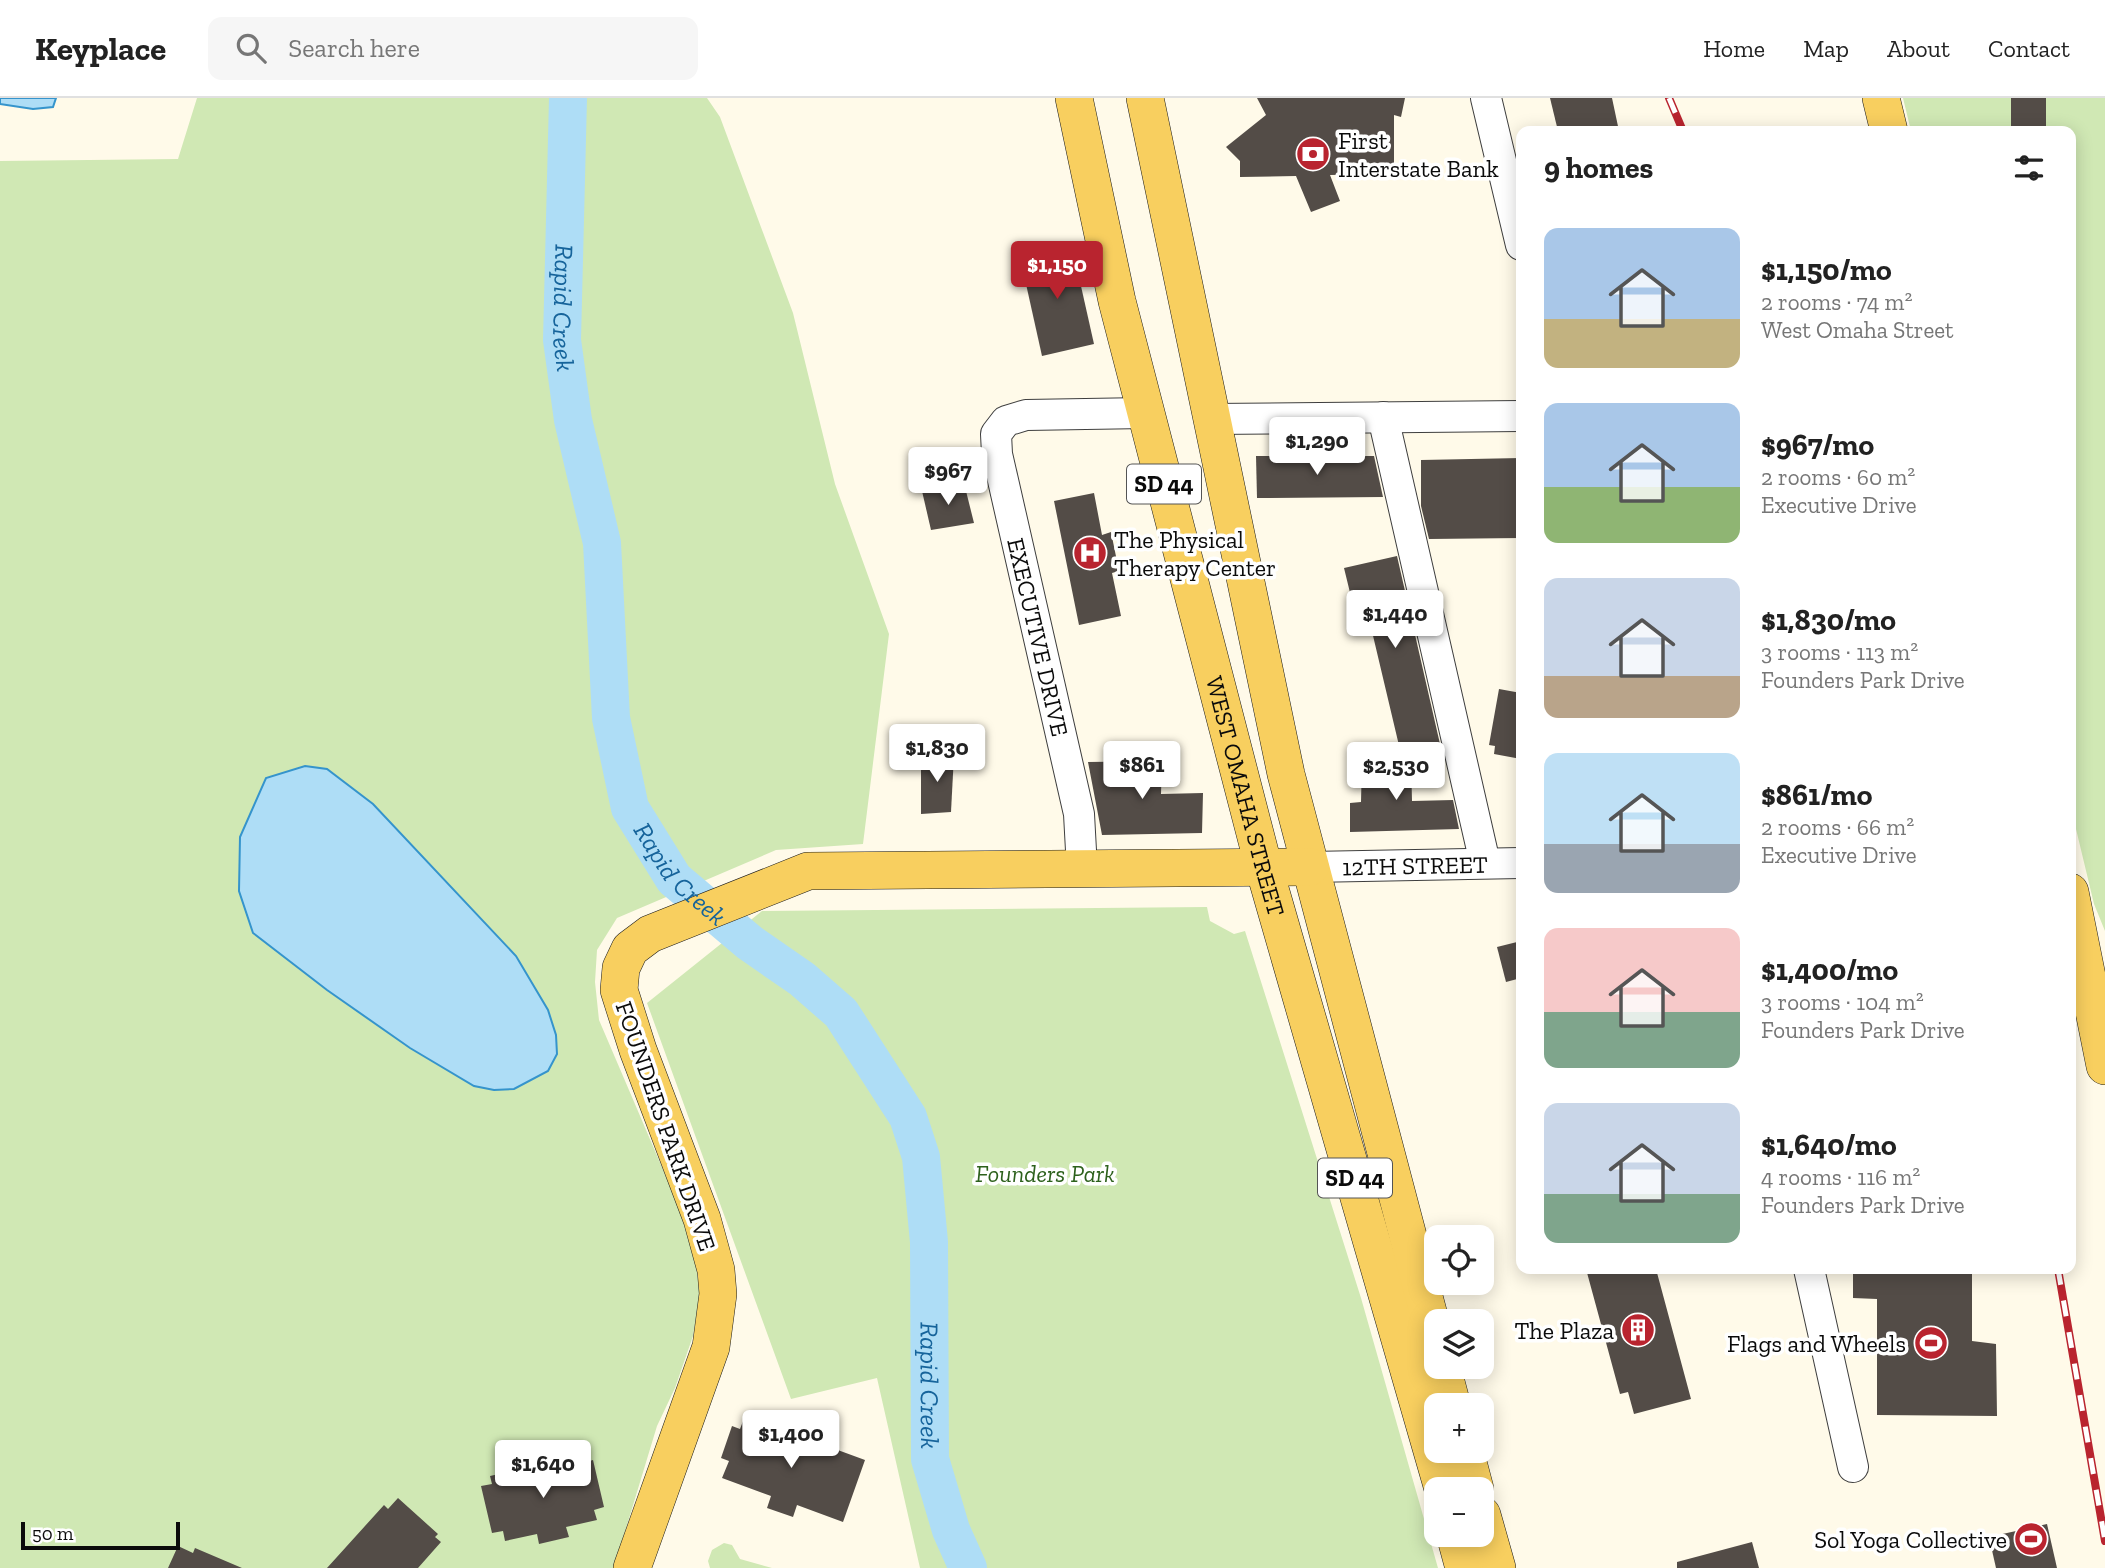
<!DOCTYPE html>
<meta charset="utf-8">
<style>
:root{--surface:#fff;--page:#f6f6f6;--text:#222;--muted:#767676;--line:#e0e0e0;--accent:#b9242f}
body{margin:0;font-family:"Zilla Slab",serif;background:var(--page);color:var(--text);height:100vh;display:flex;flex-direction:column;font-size:26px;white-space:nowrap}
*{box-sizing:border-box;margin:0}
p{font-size:23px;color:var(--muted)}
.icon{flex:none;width:38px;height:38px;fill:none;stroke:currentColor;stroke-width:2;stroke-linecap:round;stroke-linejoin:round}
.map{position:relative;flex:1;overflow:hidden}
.details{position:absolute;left:1516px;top:28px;width:560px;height:1148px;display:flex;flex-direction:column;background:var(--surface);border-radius:14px;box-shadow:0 4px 18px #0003}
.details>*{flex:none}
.tools{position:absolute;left:1424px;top:1127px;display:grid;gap:14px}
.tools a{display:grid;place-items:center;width:70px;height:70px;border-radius:14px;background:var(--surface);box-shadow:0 4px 18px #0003;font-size:35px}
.scale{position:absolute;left:21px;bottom:18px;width:159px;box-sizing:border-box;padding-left:7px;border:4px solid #0b0b0b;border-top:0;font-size:19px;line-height:24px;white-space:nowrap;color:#0b0b0b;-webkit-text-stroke:5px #fff;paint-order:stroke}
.price{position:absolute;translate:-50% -60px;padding:0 16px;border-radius:7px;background:#fff;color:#222;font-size:23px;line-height:46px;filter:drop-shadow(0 2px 4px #0008)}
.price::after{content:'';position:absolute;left:50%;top:42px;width:21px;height:16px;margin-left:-10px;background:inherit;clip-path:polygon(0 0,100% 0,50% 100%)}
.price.on{background:var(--accent);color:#fff}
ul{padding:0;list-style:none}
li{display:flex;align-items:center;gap:21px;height:175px;padding:0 28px}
li span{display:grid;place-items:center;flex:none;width:196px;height:140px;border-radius:14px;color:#555}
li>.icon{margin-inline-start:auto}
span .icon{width:84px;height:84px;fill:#fffc;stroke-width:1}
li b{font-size:30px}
h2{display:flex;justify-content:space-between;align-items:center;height:84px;padding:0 28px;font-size:30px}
header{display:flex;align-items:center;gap:42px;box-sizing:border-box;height:98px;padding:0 35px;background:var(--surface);border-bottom:2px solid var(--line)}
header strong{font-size:33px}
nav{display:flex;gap:38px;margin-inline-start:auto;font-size:24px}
.search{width:490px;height:63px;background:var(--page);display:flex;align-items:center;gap:18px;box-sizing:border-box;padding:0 24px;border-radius:14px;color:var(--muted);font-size:26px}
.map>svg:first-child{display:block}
.green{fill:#d0e8b4}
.water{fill:#aeddf6;stroke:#3594cc;stroke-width:2}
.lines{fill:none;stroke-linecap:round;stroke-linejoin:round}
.river{stroke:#aeddf6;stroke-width:38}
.building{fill:#534c47}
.minor-casing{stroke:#3e3e3e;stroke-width:32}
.major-casing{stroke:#1c1c1c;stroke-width:38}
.minor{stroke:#fff;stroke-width:30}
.major{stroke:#f8cf5f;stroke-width:37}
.rail-casing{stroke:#b9242f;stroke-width:8}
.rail{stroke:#fff;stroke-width:5;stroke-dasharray:16;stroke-linecap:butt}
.labels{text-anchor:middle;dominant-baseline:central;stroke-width:7;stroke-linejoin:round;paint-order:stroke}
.shield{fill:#fff;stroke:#545454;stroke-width:2}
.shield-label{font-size:23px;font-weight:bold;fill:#0b0b0b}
.poi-label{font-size:24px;fill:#0b0b0b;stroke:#fff;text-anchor:end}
.street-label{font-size:24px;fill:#0b0b0b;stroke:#fff}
.park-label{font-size:24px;font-style:italic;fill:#2d611c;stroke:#fff}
.water-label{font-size:26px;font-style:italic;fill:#16649b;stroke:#fff}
</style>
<header>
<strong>Keyplace</strong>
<div class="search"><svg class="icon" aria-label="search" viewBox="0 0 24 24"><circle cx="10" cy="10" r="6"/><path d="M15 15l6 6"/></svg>Search here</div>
<nav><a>Home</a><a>Map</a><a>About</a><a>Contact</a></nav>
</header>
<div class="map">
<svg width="2105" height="1470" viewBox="0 0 2105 1470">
<rect width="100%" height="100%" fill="#fffae9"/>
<!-- green -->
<g class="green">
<path d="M 197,0 L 707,0 L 720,19 L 793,215 L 835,386 L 889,536 L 863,746 L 776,752 L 617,820 L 597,852 L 595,884 L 599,922 L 682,1116 L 695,1159 L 700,1197 L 693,1238 L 675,1290 L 657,1328 L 614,1470 L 0,1470 L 0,63 L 178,61 Z"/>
<path d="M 1903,0 L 2105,0 L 2105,833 L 2094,806 L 2070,706 L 2070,33 L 1911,33 Z"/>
<path d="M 1207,809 L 1210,823 L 1234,836 L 1245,833 L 1361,1200 L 1438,1470 L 920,1470 L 877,1280 L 791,1301 L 647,905 L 762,813 Z"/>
<path d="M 724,1445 L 732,1447 L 740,1461 L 772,1470 L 710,1470 L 708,1463 L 712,1452 Z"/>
</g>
<!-- water -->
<g class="water">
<path d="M 0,0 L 56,0 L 53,9 L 33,11 L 0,6 Z"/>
<path d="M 305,668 L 327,671 L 373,706 L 516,858 L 548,912 L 556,937 L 557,956 L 548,973 L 514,991 L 494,992 L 474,988 L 410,950 L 327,892 L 253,835 L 239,793 L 240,739 L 266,680 Z"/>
</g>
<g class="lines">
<!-- river -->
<path class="river" id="s1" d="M 568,0 L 562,242 L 573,322 L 602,445 L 611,620 L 630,710 L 674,781 L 750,845 L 802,881 L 841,915 L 908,1019 L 921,1059 L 929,1144 L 930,1361 L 951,1432 L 968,1470"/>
</g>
<!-- building -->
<g class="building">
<path d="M 1257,0 L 1405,0 L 1401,19 L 1394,17 L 1394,76 L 1330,77 L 1340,103 L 1311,114 L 1296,78 L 1240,79 L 1240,63 L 1226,49 L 1266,17 Z"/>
<path d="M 1550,0 L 1612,0 L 1619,33 L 1558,33 Z"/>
<rect x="2011" y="0" width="35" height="33"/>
<path d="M 1072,148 L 1094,246 L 1042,258 L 1020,159 Z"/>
<path d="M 1256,358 L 1374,358 L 1383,399 L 1257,400 Z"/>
<path d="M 1521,360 L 1521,440 L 1429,441 L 1421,408 L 1421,362 Z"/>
<path d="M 964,385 L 974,425 L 931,432 L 922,393 Z"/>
<path d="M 1094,395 L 1102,437 L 1111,434 L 1119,473 L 1112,475 L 1121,518 L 1079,527 L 1054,403 Z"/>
<path d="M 1397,458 L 1440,646 L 1401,656 L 1370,525 L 1354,511 L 1344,470 Z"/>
<path d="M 1499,591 L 1521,595 L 1521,661 L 1494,656 L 1495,648 L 1489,647 Z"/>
<path d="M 954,657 L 951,714 L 921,716 L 921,660 Z"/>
<path d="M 1362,662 L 1411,662 L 1412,703 L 1453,702 L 1459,731 L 1350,734 L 1350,705 L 1361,704 Z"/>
<path d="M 1162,663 L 1161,696 L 1203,695 L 1202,735 L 1102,737 L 1088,664 Z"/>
<path d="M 1521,843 L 1521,880 L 1506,884 L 1497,849 Z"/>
<path d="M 1586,1171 L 1656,1171 L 1691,1301 L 1634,1316 L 1628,1294 L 1620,1296 Z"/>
<path d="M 1853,1171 L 1972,1171 L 1972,1243 L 1996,1246 L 1997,1318 L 1877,1317 L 1877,1201 L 1853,1200 Z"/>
<path d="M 745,1318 L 865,1362 L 843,1424 L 797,1407 L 793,1419 L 767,1410 L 771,1398 L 722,1380 L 729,1363 L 721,1360 L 732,1328 L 740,1331 Z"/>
<path d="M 582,1357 L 583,1365 L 593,1362 L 604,1409 L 594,1412 L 597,1422 L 566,1429 L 569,1439 L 539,1446 L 537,1436 L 505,1443 L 503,1433 L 492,1435 L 481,1388 L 492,1386 L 490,1378 Z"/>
<path d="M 398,1400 L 438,1436 L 435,1439 L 441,1444 L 418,1470 L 327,1470 L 384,1407 L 388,1411 Z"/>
<path d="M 2047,1426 L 2057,1470 L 1996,1470 L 1989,1439 Z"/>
<path d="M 1752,1444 L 1759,1470 L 1677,1470 L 1677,1464 Z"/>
<path d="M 178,1448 L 193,1455 L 195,1450 L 242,1470 L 168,1470 Z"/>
</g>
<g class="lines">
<!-- minor casing -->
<g class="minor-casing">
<g id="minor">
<path d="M 1486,0 L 1521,147"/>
<path d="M 1383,319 L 1485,765"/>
<path d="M 1211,321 L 1521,318"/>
<path id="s2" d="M 1310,769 L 1521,765"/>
<path d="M 1082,771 L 1079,716 L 997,356 L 996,336 L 1006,323 L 1026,317 L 1145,315"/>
<path d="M 1809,1171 L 1853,1369"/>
</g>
</g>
<!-- major casing -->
<g class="major-casing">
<g id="major">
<path id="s3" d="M 1074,0 L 1117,203 L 1264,770 L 1443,1391"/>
<path d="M 1145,0 L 1286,676 L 1437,1248"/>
<path d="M 1881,0 L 1889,33"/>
<path d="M 2070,794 L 2105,968"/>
<path d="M 1442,1269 L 1452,1307"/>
<path d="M 1465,1353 L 1475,1391"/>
<path d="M 1482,1417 L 1497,1470"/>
<path d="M 1455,1437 L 1464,1470"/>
<path d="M 632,1470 L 711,1249 L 718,1196 L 716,1172 L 702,1121 L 638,952 L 619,892 L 621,870 L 630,851 L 650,836 L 808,773 L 1310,769"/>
</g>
</g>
<!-- minor -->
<use href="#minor" class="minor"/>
<!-- major -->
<use href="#major" class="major"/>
<!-- rail casing -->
<g class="rail-casing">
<g id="rail">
<path d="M 1669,0 L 1683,33"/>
<path d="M 2058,1171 L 2105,1443"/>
</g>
</g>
<!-- rail -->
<use href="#rail" class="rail"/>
</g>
<!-- icons -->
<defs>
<g id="bank-disc" transform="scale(1.75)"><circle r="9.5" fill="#b9242f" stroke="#fff"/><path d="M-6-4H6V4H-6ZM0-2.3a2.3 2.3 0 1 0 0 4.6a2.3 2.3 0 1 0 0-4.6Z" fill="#fff"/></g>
<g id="hospital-disc" transform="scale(1.75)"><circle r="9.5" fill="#b9242f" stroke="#fff"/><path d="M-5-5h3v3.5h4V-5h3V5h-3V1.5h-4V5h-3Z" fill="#fff"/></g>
<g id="building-disc" transform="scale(1.75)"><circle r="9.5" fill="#b9242f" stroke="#fff"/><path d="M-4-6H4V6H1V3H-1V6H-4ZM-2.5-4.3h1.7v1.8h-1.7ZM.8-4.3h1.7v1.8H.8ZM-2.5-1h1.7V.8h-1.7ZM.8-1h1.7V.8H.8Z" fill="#fff"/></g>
<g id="stadium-disc" transform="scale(1.75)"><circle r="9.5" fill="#b9242f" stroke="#fff"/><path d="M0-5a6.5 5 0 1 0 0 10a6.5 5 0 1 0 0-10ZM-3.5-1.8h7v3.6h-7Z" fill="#fff"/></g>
</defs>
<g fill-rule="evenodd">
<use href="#bank-disc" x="1313" y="56"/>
<use href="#hospital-disc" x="1090" y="455"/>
<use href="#building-disc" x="1638" y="1232"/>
<use href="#stadium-disc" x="1931" y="1245"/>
<use href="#stadium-disc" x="2031" y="1441"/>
</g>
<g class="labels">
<!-- shield labels -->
<g class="shield">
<rect x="1127" y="366.5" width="74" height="39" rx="5"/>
<rect x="1318" y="1060.5" width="74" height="39" rx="5"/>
</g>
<g class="shield-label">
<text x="1164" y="386">SD 44</text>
<text x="1355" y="1080">SD 44</text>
</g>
<!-- poi labels -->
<g class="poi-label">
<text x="1338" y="42" text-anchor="start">First<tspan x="1338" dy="28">Interstate Bank</tspan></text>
<text x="1114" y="441" text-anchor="start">The Physical<tspan x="1114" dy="28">Therapy Center</tspan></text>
<text x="1614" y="1232">The Plaza</text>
<text x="1906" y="1245">Flags and Wheels</text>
<text x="2007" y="1441">Sol Yoga Collective</text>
</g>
<!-- street labels -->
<g class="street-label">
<text transform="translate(1038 539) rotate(77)">EXECUTIVE DRIVE</text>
<text stroke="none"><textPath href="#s3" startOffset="719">WEST OMAHA STREET</textPath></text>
<text stroke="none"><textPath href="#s2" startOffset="105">12TH STREET</textPath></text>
<text transform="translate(666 1028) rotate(71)">FOUNDERS PARK DRIVE</text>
</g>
<!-- park labels -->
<g class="park-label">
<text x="1045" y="1075">Founders Park</text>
</g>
<!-- water labels -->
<g class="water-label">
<text stroke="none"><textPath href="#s1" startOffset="210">Rapid Creek</textPath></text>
<text stroke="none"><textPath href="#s1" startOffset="800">Rapid Creek</textPath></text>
<text stroke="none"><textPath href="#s1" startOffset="1409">Rapid Creek</textPath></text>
</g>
</g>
</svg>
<div class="tools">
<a><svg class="icon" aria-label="locate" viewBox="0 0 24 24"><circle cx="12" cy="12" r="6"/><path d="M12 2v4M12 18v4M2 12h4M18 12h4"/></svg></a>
<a><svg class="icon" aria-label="layers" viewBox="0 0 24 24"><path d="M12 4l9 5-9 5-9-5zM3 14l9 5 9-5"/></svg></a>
<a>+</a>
<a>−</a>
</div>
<div class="scale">50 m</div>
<b class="price on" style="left:1057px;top:203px">$1,150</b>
<b class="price" style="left:1317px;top:379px">$1,290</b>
<b class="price" style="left:948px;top:409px">$967</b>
<b class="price" style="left:1395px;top:552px">$1,440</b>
<b class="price" style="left:937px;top:686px">$1,830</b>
<b class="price" style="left:1142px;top:703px">$861</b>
<b class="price" style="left:1396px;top:704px">$2,530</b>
<b class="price" style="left:791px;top:1372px">$1,400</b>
<b class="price" style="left:543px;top:1402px">$1,640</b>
<section class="details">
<h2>9 homes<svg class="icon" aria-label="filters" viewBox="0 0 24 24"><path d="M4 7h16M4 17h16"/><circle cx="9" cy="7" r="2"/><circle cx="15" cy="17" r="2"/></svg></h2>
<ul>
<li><span style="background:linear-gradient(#a9c7e8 65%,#c2b280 0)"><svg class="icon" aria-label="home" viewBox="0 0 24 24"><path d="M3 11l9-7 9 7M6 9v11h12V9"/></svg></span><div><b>$1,150/mo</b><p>2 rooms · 74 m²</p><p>West Omaha Street</p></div></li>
<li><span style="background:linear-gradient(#a9c7e8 60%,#8fb573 0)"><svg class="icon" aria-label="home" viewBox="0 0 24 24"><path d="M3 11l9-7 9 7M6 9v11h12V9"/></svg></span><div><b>$967/mo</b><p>2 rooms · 60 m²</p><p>Executive Drive</p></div></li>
<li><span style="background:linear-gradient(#c9d6e8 70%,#b9a48a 0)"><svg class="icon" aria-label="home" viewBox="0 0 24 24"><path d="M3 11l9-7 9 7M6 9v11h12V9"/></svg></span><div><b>$1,830/mo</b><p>3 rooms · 113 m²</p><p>Founders Park Drive</p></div></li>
<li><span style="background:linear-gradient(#bfe0f5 65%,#9aa5b1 0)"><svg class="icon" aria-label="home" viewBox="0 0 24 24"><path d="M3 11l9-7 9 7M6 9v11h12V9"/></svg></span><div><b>$861/mo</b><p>2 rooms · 66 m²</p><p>Executive Drive</p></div></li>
<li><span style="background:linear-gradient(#f6c9c9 60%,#7fa58c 0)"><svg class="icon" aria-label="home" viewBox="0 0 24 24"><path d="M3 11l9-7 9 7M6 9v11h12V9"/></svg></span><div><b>$1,400/mo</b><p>3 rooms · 104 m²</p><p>Founders Park Drive</p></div></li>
<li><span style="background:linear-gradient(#c9d6e8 65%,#7fa58c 0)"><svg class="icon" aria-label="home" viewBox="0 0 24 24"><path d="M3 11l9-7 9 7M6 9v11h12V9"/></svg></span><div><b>$1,640/mo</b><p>4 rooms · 116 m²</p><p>Founders Park Drive</p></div></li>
</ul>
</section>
</div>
